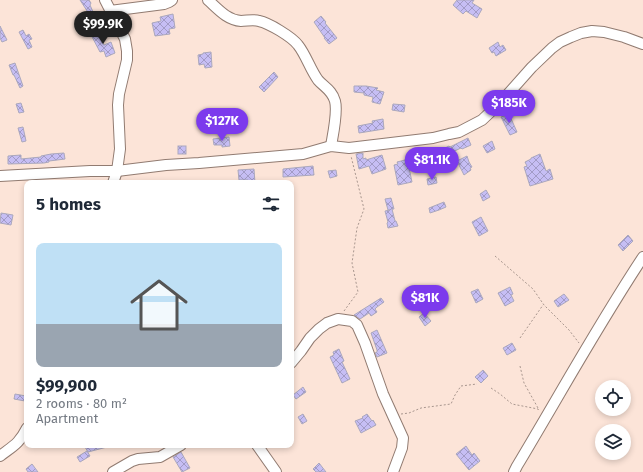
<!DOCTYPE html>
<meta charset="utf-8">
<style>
:root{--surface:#fff;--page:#f2f2f3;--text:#1f2937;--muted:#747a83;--line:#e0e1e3;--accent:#7c3aed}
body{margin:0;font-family:"Fira Sans",sans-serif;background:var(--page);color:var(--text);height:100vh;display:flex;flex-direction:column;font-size:15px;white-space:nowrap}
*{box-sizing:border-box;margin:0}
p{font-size:13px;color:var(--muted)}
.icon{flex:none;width:22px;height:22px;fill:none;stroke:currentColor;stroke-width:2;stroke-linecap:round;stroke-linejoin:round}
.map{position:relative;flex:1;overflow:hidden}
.side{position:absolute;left:24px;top:180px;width:270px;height:268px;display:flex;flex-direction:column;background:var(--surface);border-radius:8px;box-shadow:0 2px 6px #0003}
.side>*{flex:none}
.tools{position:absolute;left:595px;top:380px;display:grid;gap:8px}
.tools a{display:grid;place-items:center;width:36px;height:36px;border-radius:50%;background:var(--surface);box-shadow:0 2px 6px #0003;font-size:20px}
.price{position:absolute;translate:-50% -34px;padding:0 9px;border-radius:14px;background:var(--accent);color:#fff;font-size:13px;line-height:26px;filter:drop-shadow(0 1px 2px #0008)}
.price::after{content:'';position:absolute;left:50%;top:24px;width:12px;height:9px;margin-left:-6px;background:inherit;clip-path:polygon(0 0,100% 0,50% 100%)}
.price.selected{background:#222;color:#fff}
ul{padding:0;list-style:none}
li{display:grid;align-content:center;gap:8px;height:212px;padding:0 12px}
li+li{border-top:1px solid var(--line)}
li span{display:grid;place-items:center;height:124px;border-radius:8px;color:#555}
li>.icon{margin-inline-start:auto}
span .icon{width:72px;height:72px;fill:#fffc;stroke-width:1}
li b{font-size:17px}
h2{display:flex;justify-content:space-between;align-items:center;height:48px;padding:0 12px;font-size:17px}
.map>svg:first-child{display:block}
.building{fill:url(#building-cross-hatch);stroke:#aba8bd}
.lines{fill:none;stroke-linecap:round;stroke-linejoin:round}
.minor-casing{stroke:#917b71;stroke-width:12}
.path{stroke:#a8968e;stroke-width:1;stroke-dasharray:2 2;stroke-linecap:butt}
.minor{stroke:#fff;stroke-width:10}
</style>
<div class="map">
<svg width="643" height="472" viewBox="0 0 643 472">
<defs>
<pattern id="building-cross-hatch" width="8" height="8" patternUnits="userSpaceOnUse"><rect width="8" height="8" fill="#c6bef4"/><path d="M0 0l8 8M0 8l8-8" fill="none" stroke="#a29bc6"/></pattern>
</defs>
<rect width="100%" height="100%" fill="#fce4d8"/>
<!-- building -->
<g class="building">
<path d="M 80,0 L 89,0 L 91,3 L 90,5 L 97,21 L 94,22 L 93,20 L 86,23 L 83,17 L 89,14 Z"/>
<path d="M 457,0 L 474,0 L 472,3 L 482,9 L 477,18 L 466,11 L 463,14 L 453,5 Z"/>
<path d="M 173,14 L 175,28 L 169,29 L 170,34 L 155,36 L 152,23 L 161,21 L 160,17 Z"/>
<path d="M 321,16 L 326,22 L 325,23 L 337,38 L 329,44 L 324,38 L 325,38 L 314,22 Z"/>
<path d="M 0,26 L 7,40 L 2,42 L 0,38 Z"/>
<path d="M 23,30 L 26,36 L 29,34 L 32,39 L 29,40 L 32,47 L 28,49 L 19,32 Z"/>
<path d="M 96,30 L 104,45 L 111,42 L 115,53 L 106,57 L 104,51 L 100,52 L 90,33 Z"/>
<path d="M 498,42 L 500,47 L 503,45 L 506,50 L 496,56 L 494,52 L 492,53 L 489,48 Z"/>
<path d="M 211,52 L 212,67 L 205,68 L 204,64 L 199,65 L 198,55 L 203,54 L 203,53 Z"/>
<path d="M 15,63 L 23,86 L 20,88 L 14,75 L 13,75 L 9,65 Z"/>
<path d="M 274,72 L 278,77 L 264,92 L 259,87 Z"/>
<path d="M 354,86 L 366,86 L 378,88 L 376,90 L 384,92 L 380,104 L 372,102 L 373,97 L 364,95 L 364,93 L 354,92 Z"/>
<path d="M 21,103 L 24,112 L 19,113 L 16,104 Z"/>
<path d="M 393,104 L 405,105 L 404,112 L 392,110 Z"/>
<path d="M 509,114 L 517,132 L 510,135 L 501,117 Z"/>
<path d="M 383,119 L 384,129 L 359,133 L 358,126 L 373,123 L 372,121 Z"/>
<path d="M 23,127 L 26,141 L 22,142 L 18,128 Z"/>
<path d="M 229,137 L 230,146 L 222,147 L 222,145 L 214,145 L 213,139 Z"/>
<path d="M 468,138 L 471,145 L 462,149 L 461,148 L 448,154 L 445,148 L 449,146 L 450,147 Z"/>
<path d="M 492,141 L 495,149 L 487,153 L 483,146 Z"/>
<rect x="178" y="146" width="8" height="8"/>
<path d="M 64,153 L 65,159 L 49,161 L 49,162 L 44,163 L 8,164 L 8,156 L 21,155 L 21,159 L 41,157 L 41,156 L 51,154 Z"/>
<path d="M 363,153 L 363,159 L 366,158 L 366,160 L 382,155 L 386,169 L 372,174 L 369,166 L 359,169 L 356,154 Z"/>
<path d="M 540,154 L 546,171 L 550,169 L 553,179 L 530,186 L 524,167 L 527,166 L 525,162 L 531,159 L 531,158 Z"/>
<path d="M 467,156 L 469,162 L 472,167 L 470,168 L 471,170 L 464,175 L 457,161 Z"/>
<path d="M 405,160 L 406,163 L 408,163 L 412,182 L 398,185 L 394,165 L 398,164 L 397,162 Z"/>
<path d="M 313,166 L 314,175 L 283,177 L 283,169 Z"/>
<path d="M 254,169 L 255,183 L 248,183 L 248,180 L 239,180 L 238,170 Z"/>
<path d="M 336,170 L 337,176 L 330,178 L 328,171 Z"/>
<path d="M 436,177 L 437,183 L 428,185 L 427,179 Z"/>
<path d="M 486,190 L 490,197 L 483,201 L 480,194 Z"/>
<path d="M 391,198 L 394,209 L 392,209 L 395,221 L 396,221 L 398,226 L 388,228 L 387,223 L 388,222 L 385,211 L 390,210 L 388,210 L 385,199 Z"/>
<path d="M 444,202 L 446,207 L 439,210 L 430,213 L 429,208 Z"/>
<path d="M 1,213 L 13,215 L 11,225 L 0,223 Z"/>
<path d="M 481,217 L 488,231 L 479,236 L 472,222 Z"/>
<path d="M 628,235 L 633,241 L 623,251 L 618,245 Z"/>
<path d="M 510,287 L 513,294 L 511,295 L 514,301 L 505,306 L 498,293 Z"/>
<path d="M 478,289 L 483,299 L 476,303 L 471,292 Z"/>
<path d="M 564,294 L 569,300 L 558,307 L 554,301 Z"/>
<path d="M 381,298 L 384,302 L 377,307 L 375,309 L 377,312 L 371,316 L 369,313 L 360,319 L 354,315 Z"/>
<path d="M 424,313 L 431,321 L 425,326 L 419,317 Z"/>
<path d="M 377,330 L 387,353 L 377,357 L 375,353 L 377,352 L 377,350 L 371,333 Z"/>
<path d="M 512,343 L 516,350 L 507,355 L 503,348 Z"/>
<path d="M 339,349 L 344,361 L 342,362 L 350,379 L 342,383 L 330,357 L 334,355 L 333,352 Z"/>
<path d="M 483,370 L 488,376 L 481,383 L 475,377 Z"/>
<path d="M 303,387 L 306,392 L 296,399 L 293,395 Z"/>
<path d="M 15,394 L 26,396 L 25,401 L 14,399 Z"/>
<path d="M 303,414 L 307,421 L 302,424 L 298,417 Z"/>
<path d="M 367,414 L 372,421 L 373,420 L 376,425 L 361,433 L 355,421 L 363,418 L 362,417 Z"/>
<path d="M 89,445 L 107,445 L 107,447 L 88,452 L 85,447 Z"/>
<path d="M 466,446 L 472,455 L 474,453 L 480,461 L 469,470 L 456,454 Z"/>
<path d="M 87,451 L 90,456 L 80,462 L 77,457 Z"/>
<path d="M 181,452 L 190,468 L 182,472 L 173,457 Z"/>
<path d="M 319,463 L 326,472 L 316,472 L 313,469 Z"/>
<path d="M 32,464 L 38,472 L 28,472 L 26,469 Z"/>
</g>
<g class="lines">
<!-- minor casing -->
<g class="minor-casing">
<g id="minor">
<path d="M 105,0 L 125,39 L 127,51 L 127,60 L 119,94 L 118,105 L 120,149 L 117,171 L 113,183"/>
<path d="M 208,0 C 218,9 227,20 241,21 C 247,21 253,19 259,21 C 269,23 292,37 298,45 C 306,55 310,69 318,80 C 324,87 332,90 335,101 C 338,112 333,134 331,146"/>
<path d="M 110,11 L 164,4 L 169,2 L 172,0"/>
<path d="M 0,176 L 90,171 L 117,171 L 166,165 L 199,163 L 303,154 L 331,146 L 349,148 L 433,138 L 449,134 L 459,132 L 482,120 L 500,103 L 532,67 L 552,48 L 560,42 L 571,37 L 581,33 L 592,31 L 604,32 L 624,37 L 643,44"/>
<path d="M 291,363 L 301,351 L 310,338 L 319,329 L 327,323 L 338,319 L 352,321 L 357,325 L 365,343 L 383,394 L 403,438 L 402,448 L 393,472"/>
<path d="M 257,445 L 276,472"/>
<path d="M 0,456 C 13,446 19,444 27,428"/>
<path d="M 113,472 L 132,461 L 138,459 L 160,457 L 181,445"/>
<path d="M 514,472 L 517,466 C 559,396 598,325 643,257"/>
</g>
</g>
<!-- path -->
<g class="path">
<path d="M 495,256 L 533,289 L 544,305 L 569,330 L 579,343"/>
<path d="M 344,311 L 358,292 L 352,263 L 357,228 L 364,209 L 351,156"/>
<path d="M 520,338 L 543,305"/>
<path d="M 520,366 L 524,383 L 538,408"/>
<path d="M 491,388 L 500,394 L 512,404 L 538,409 L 539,411"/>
<path d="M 401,414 L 409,413 L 421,408 L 451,404 L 455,395 L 461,386 L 477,384"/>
</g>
<!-- minor -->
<use href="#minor" class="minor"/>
</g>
</svg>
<div class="tools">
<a><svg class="icon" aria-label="locate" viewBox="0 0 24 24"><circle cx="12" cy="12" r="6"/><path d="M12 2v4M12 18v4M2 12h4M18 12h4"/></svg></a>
<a><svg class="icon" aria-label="layers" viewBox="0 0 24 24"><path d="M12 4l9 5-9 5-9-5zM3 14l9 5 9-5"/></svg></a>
</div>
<b class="price selected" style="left:103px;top:45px">$99.9K</b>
<b class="price" style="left:509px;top:124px">$185K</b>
<b class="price" style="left:222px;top:142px">$127K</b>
<b class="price" style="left:432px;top:181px">$81.1K</b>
<b class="price" style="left:425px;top:319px">$81K</b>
<section class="side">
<h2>5 homes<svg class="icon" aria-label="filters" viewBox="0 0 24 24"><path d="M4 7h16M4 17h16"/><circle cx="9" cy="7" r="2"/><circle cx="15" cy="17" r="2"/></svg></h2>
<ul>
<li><span style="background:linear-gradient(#bfe0f5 65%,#9aa5b1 0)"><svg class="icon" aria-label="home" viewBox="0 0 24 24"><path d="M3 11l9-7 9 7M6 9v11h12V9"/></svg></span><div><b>$99,900</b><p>2 rooms · 80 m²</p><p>Apartment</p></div></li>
</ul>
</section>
</div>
